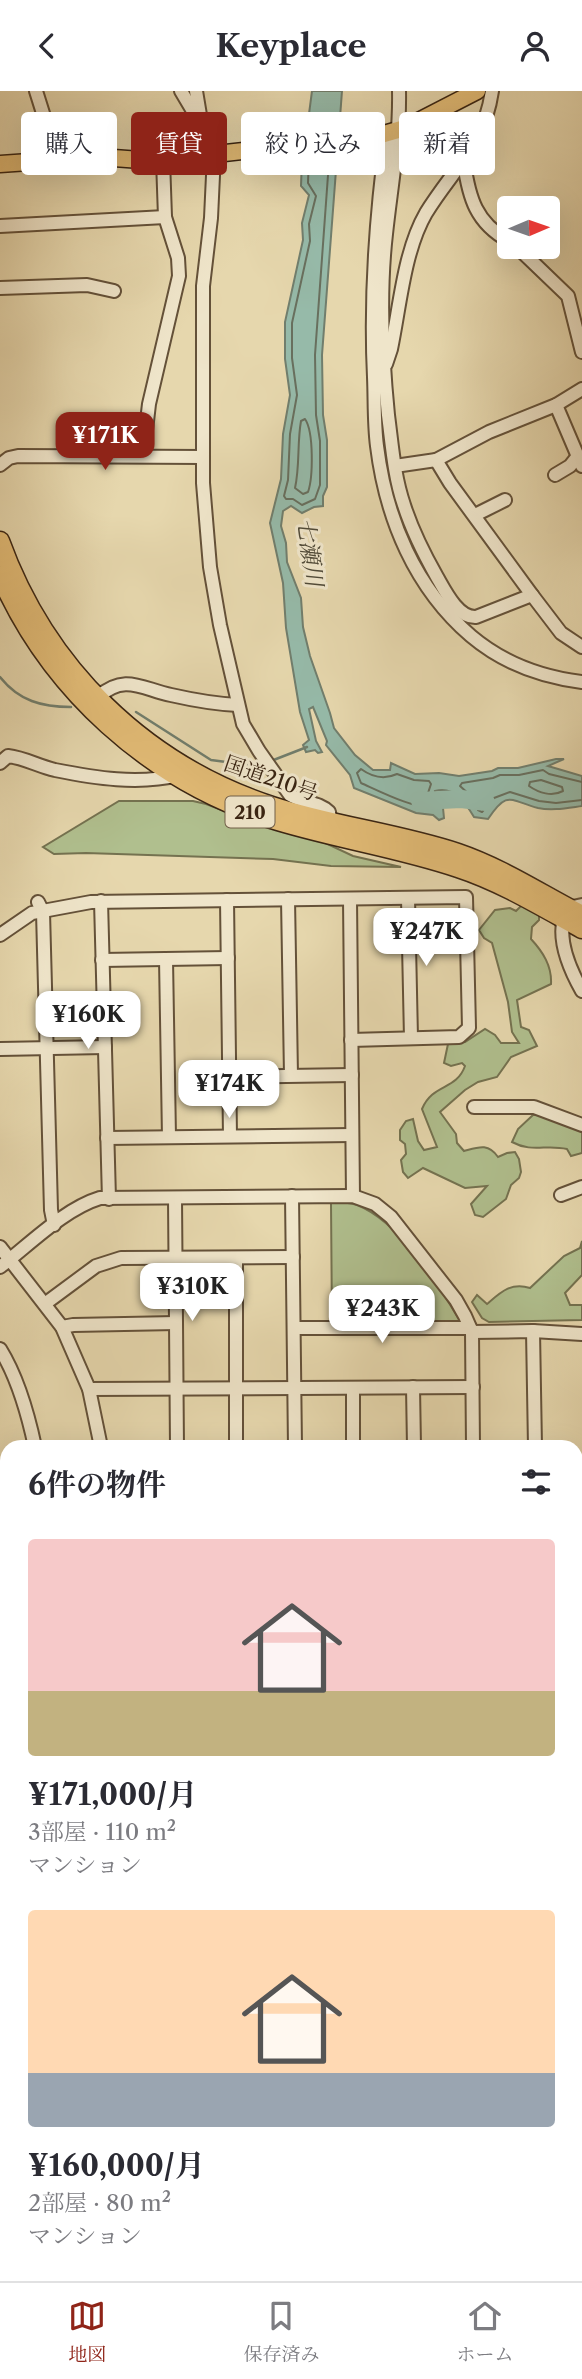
<!DOCTYPE html>
<html lang="ja">
<meta charset="utf-8">
<style>
:root{--surface:#fff;--page:#f7f7f7;--text:#2b2b33;--muted:#7c7c81;--line:#e1e1e2;--accent:#8f2418}
body{margin:0;font-family:"Libre Caslon Text","Noto Serif JP",serif;background:var(--page);color:var(--text);height:100vh;display:flex;flex-direction:column;font-size:26px;white-space:nowrap}
*{box-sizing:border-box;margin:0}
p{font-size:23px;color:var(--muted)}
.icon{flex:none;width:38px;height:38px;fill:none;stroke:currentColor;stroke-width:2;stroke-linecap:round;stroke-linejoin:round}
.map{position:relative;flex:1;overflow:hidden}
.side{position:absolute;left:0px;top:1349px;width:583px;height:842px;display:flex;flex-direction:column;background:var(--surface);border-radius:21px 21px 0 0;box-shadow:0 7px 28px #0002}
.side>*{flex:none}
.top-card{position:absolute;left:21px;top:21px;width:541px;height:63px;display:flex;gap:14px}
.needle{width:46px;rotate:88deg}
.controls{position:absolute;left:497px;top:105px;display:grid;gap:14px}
.controls a{display:grid;place-items:center;width:63px;height:63px;border-radius:7px;background:var(--surface);box-shadow:0 7px 28px #0002;font-size:35px}
.price{position:absolute;translate:-50% -60px;padding:0 16px;border-radius:14px;background:#fff;color:#222;font-size:23px;line-height:46px;filter:drop-shadow(0 2px 4px #0008)}
.price::after{content:'';position:absolute;left:50%;top:42px;width:21px;height:16px;margin-left:-10px;background:inherit;clip-path:polygon(0 0,100% 0,50% 100%)}
.price.selected{background:var(--accent);color:#fff}
ul{padding:0;list-style:none}
li{display:grid;align-content:center;gap:14px;height:371px;padding:0 28px}
li span{display:grid;place-items:center;height:217px;border-radius:7px;color:#555}
li>.icon{margin-inline-start:auto}
span .icon{width:126px;height:126px;fill:#fffc;stroke-width:1}
li b{font-size:30px}
h2{display:flex;justify-content:space-between;align-items:center;height:84px;padding:0 28px;font-size:30px}
.pill{padding:0 24px;border-radius:7px;background:var(--surface);box-shadow:0 7px 28px #0002;font-size:24px;line-height:63px}
.pill.selected{background:var(--accent);color:#fff}
header{display:flex;justify-content:space-between;align-items:center;height:91px;padding:0 28px;background:var(--surface);font-size:32px;font-weight:800}
.dock{display:flex;justify-content:space-around;align-items:center;height:98px;border-top:2px solid var(--line);background:var(--surface);font-size:19px;color:var(--muted)}
.dock a{display:grid;justify-items:center;gap:4px}
.dock .selected{color:var(--accent)}
.map>svg:first-child{display:block}
.green{fill:#b0bf8e;stroke:#747250;stroke-width:2}
.water{fill:#96baa9;stroke:#717e6d;stroke-width:2}
.lines{fill:none;stroke-linecap:round;stroke-linejoin:round}
.shore{stroke:#686f5e;stroke-width:2}
.stream{stroke:#717e6d;stroke-width:2.5}
.river{stroke:#96baa9;stroke-width:18}
.minor-casing{stroke:#645139;stroke-width:16}
.major-casing{stroke:#392412;stroke-width:19}
.highway-casing{stroke:#392412;stroke-width:21}
.minor{stroke:#efe5ca;stroke-width:12}
.major{stroke:#e3bc76;stroke-width:16}
.highway{stroke:#e3bc76;stroke-width:18}
.labels{text-anchor:middle;dominant-baseline:central;stroke-width:6;stroke-linejoin:round;paint-order:stroke}
.shield{fill:#efe5ca;stroke:#705e49;stroke-width:2}
.shield-label{font-size:19px;font-weight:bold;fill:#392412}
.street-label{font-size:21px;fill:#392412;stroke:#efe5ca}
.water-label{font-size:23px;font-style:italic;fill:#504a38;stroke:#efe5ca}
</style>
<header><svg class="icon" aria-label="back" viewBox="0 0 24 24"><path d="M15 5l-7 7 7 7"/></svg>Keyplace<svg class="icon" aria-label="person" viewBox="0 0 24 24"><circle cx="12" cy="8" r="4"/><path d="M4 21q1-7 8-7t8 7"/></svg></header>
<div class="map">
<svg width="582" height="2190" viewBox="0 0 582 2190">
<rect width="100%" height="100%" fill="#e6d7ad"/>
<filter id="stains"><feTurbulence type="fractalNoise" baseFrequency=".00286" numOctaves="4"/><feColorMatrix values="0 0 0 0 .2 0 0 0 0 .09 0 0 0 0 .02 0 0 0 .5 -.17"/></filter>
<radialGradient id="worn" r=".72"><stop offset=".6" stop-color="#630" stop-opacity="0"/><stop offset="1" stop-color="#630" stop-opacity=".3"/></radialGradient>
<!-- green -->
<g class="green">
<path d="M 119,710 L 193,710 L 206,713 L 251,730 L 319,749 L 353,765 L 401,776 L 331,775 L 273,768 L 86,762 L 54,763 L 43,756 Z"/>
<path d="M 527,813 L 539,823 L 539,829 L 532,836 L 531,848 C 543,861 552,875 551,893 L 517,909 L 521,936 L 529,939 L 537,955 L 511,966 L 497,986 L 478,991 L 465,999 L 440,1021 L 456,1043 L 457,1052 L 464,1060 C 479,1056 488,1052 498,1066 L 507,1062 L 515,1061 L 519,1068 L 521,1081 L 519,1087 L 511,1094 L 506,1108 L 483,1126 L 475,1124 L 471,1113 L 487,1095 L 465,1097 L 423,1077 L 408,1087 L 403,1081 L 401,1069 L 406,1063 L 405,1053 L 400,1049 L 400,1039 L 406,1030 L 413,1028 L 418,1050 L 424,1059 L 437,1056 L 422,1018 C 433,992 456,1000 465,975 L 462,972 L 451,975 L 444,972 L 448,953 L 465,951 L 485,938 L 495,944 L 501,952 L 519,952 L 512,941 L 508,911 L 492,852 L 484,847 L 479,839 L 495,819 L 510,817 L 516,820 L 521,815 Z"/>
<path d="M 552,1023 L 582,1036 L 582,1062 L 571,1065 L 567,1058 C 546,1053 532,1062 512,1051 L 518,1038 L 533,1024 Z"/>
<path d="M 331,1112 C 340,1111 349,1111 357,1114 C 399,1130 438,1193 460,1230 L 456,1233 L 332,1234 Z"/>
<path d="M 582,1150 L 582,1184 L 565,1202 L 570,1214 L 582,1214 L 582,1229 L 489,1231 L 482,1227 L 472,1211 L 477,1204 L 487,1213 C 501,1201 511,1191 530,1197 L 564,1165 L 580,1157 Z"/>
<path d="M 5,1556 L 7,1556 L 7,1619 L 1,1616 L 2,1560 Z"/>
<path d="M 576,1568 L 582,1569 L 582,1791 L 576,1791 Z"/>
</g>
<!-- water -->
<path class="water" d="M 312,0 L 342,0 L 322,264 L 323,324 L 327,349 L 327,396 L 323,405 L 323,415 L 314,416 L 302,422 L 291,415 L 283,420 L 281,435 L 286,452 L 287,471 L 301,507 L 303,536 L 310,565 L 330,622 L 334,637 L 355,664 L 373,679 L 390,679 L 391,672 L 415,683 L 439,682 L 459,685 L 492,680 L 498,677 L 518,677 L 556,668 L 564,668 L 548,675 L 582,685 L 582,715 C 567,717 552,720 538,717 C 510,710 508,698 488,728 L 474,726 C 465,711 455,695 435,700 L 436,705 L 442,707 L 444,727 L 439,729 L 433,724 L 416,722 L 354,697 L 350,684 L 326,654 L 327,650 L 313,616 L 309,618 L 316,650 L 322,661 L 318,662 L 315,659 L 306,661 L 303,654 L 309,649 L 300,621 L 286,537 L 283,492 L 270,432 L 281,388 L 283,343 L 290,304 L 285,268 L 285,231 L 303,149 L 302,132 L 309,104 L 301,95 L 303,41 L 309,23 Z"/>
<g class="lines">
<!-- shore -->
<g class="shore">
<path d="M 309,62 L 308,92 L 316,105 L 309,133 L 310,150 L 292,232 L 292,267 L 297,304 L 290,343 L 288,389 L 284,405 L 286,408 L 293,408 L 302,414 L 315,408 L 320,394 L 320,350 L 316,324 L 315,264 L 328,84 L 332,60"/>
<path d="M 305,328 C 314,341 313,387 308,401 L 303,403 L 295,397 C 300,375 297,352 301,330 Z"/>
<path d="M 361,678 C 372,686 384,689 397,683 L 414,689 L 429,690 L 431,693 L 428,702 L 432,715 C 418,720 377,699 361,692 L 357,682 Z"/>
<path d="M 541,689 L 562,696 L 563,700 C 552,706 539,702 529,695 L 530,691 Z"/>
<path d="M 582,691 L 549,683 L 543,679 L 519,684 L 500,684 L 493,687 L 462,692 L 460,695 L 470,704 L 478,719 L 482,721 L 494,707 L 510,701 L 539,710 L 556,712 L 582,709"/>
</g>
<!-- stream -->
<g class="stream">
<path d="M 0,586 C 19,610 42,616 71,616"/>
<path d="M 136,621 L 211,669 L 249,674 L 262,673"/>
<path d="M 271,670 L 307,656"/>
</g>
<!-- river -->
<path class="river" d="M 420,710 L 461,708 L 486,711"/>
<!-- minor casing -->
<g class="minor-casing">
<g id="minor">
<path d="M 36,0 L 52,51 L 54,69"/>
<path d="M 181,0 L 197,27 L 202,64"/>
<path d="M 196,0 L 200,24"/>
<path d="M 399,0 C 400,48 391,96 386,143 C 379,204 382,264 388,324 C 392,354 394,385 404,414 C 412,439 424,463 437,486 C 445,500 458,527 476,526 L 532,504 L 450,392 L 436,369"/>
<path d="M 387,43 C 376,124 370,205 374,286 C 375,309 374,332 377,355 C 386,428 415,497 471,545 C 503,572 541,586 582,591"/>
<path d="M 214,63 L 211,127 L 203,195 L 203,392 L 210,476 L 220,534 L 243,633 L 259,660 L 290,704 C 303,712 319,711 329,721 L 330,730"/>
<path d="M 464,72 C 469,107 476,132 509,150"/>
<path d="M 0,135 L 165,126"/>
<path d="M 517,156 L 568,205 L 582,261"/>
<path d="M 0,197 L 87,194 L 114,200"/>
<path d="M 386,273 L 391,258 C 400,215 404,160 426,122 C 453,78 484,55 492,0"/>
<path d="M 556,314 L 582,375"/>
<path d="M 143,365 L 149,313 L 179,185 L 178,167 L 165,126 L 163,69"/>
<path d="M 0,374 L 9,367 L 18,365 L 203,366"/>
<path d="M 395,375 L 436,369 L 489,341 L 556,314 L 582,298"/>
<path d="M 555,384 L 570,375 L 578,365"/>
<path d="M 479,422 L 505,409"/>
<path d="M 532,504 L 561,542 L 582,556"/>
<path d="M 98,606 C 125,582 142,598 171,604 C 193,609 216,613 238,614"/>
<path d="M 0,672 L 8,665 C 25,667 38,675 55,679 C 95,687 138,694 179,684"/>
<path d="M 408,807 L 411,947"/>
<path d="M 288,808 L 291,984"/>
<path d="M 350,808 L 353,1105"/>
<path d="M 227,809 L 230,1045"/>
<path d="M 101,810 L 109,1108"/>
<path d="M 38,811 L 43,821 L 51,1119 L 54,1134"/>
<path d="M 582,814 L 568,817 C 554,842 569,877 582,900"/>
<path d="M 0,844 L 32,822 L 91,811 L 466,806 L 469,937 L 459,946 L 351,949"/>
<path d="M 166,868 L 169,1046"/>
<path d="M 102,869 L 228,867"/>
<path d="M 0,958 L 105,956"/>
<path d="M 229,986 L 352,984"/>
<path d="M 474,1016 L 534,1016 L 582,1034"/>
<path d="M 107,1047 L 352,1044"/>
<path d="M 561,1104 L 582,1096"/>
<path d="M 292,1105 L 295,1356"/>
<path d="M 175,1107 L 177,1356"/>
<path d="M 0,1156 L 62,1236 L 89,1298 L 101,1356"/>
<path d="M 236,1168 L 236,1356"/>
<path d="M 0,1176 C 29,1154 64,1118 100,1107 L 353,1105 L 375,1113 L 391,1126 L 456,1209 L 465,1225 L 472,1241 L 473,1356"/>
<path d="M 46,1212 L 96,1175 L 121,1167 L 293,1166"/>
<path d="M 62,1236 L 73,1234 L 176,1232"/>
<path d="M 294,1237 L 470,1237"/>
<path d="M 533,1240 L 535,1356"/>
<path d="M 472,1241 L 533,1240 L 582,1243"/>
<path d="M 0,1258 C 18,1287 28,1323 35,1356"/>
<path d="M 413,1296 L 414,1356"/>
<path d="M 353,1297 L 353,1356"/>
<path d="M 89,1298 L 473,1296"/>
<path d="M 576,1385 L 582,1385"/>
<path d="M 576,1396 L 582,1396"/>
<path d="M 0,1420 L 7,1418"/>
<path d="M 576,1493 L 582,1492"/>
<path d="M 0,1551 L 7,1551"/>
<path d="M 576,1556 L 582,1556"/>
<path d="M 0,1625 L 7,1625"/>
<path d="M 0,1776 L 7,1776"/>
<path d="M 576,1871 L 582,1871"/>
<path d="M 0,1894 L 7,1894"/>
<path d="M 0,1948 L 7,1948"/>
<path d="M 576,1995 L 582,2032"/>
<path d="M 0,1999 L 7,2003"/>
<path d="M 0,2028 L 7,2012"/>
<path d="M 576,2070 L 582,2065"/>
<path d="M 0,2090 L 7,2093"/>
<path d="M 576,2113 L 582,2117"/>
<path d="M 576,2175 L 582,2178"/>
<path d="M 418,2184 L 430,2190"/>
<path d="M 0,2187 L 7,2170"/>
<path d="M 65,2190 L 67,2184"/>
<path d="M 124,2190 L 126,2184"/>
<path d="M 318,2190 L 321,2184"/>
<path d="M 501,2190 L 504,2184"/>
<path d="M 557,2190 L 560,2184"/>
</g>
</g>
<!-- major casing -->
<g class="major-casing">
<path id="major" d="M 0,73 L 100,66 L 154,70 L 377,45 L 405,37 L 477,0"/>
</g>
<!-- highway casing -->
<g class="highway-casing">
<g id="highway">
<path d="M 0,450 C 46,577 144,673 272,715 C 333,735 398,742 458,762 C 502,777 541,803 582,824"/>
<path d="M 0,484 C 50,599 149,688 268,727 C 330,747 396,756 458,777 C 501,791 542,816 582,838"/>
</g>
</g>
<!-- minor -->
<use href="#minor" class="minor"/>
<!-- major -->
<use href="#major" class="major"/>
<!-- highway -->
<use href="#highway" class="highway"/>
</g>
<g class="labels">
<!-- shield labels -->
<rect class="shield" x="225.5" y="705.5" width="49" height="31" rx="5"/>
<g class="shield-label">
<text x="250" y="721">210</text>
</g>
<!-- street labels -->
<g class="street-label">
<text transform="translate(271 687) rotate(19)">国道210号</text>
</g>
<!-- water labels -->
<g class="water-label">
<text transform="translate(310 461) rotate(82)">七瀬川</text>
</g>
</g>
<rect width="100%" height="100%" filter="url(#stains)"/>
<rect width="100%" height="100%" fill="url(#worn)"/>
</svg>
<div class="controls">
<a><svg class="needle" viewBox="-14 -14 28 28"><path d="M0-13l5 13h-10z" fill="#e53935"/><path d="M0 13l5-13h-10z" fill="#7c7c81"/></svg></a>
</div>
<b class="price selected" style="left:105px;top:381px">¥171K</b>
<b class="price" style="left:426px;top:877px">¥247K</b>
<b class="price" style="left:88px;top:960px">¥160K</b>
<b class="price" style="left:229px;top:1029px">¥174K</b>
<b class="price" style="left:192px;top:1232px">¥310K</b>
<b class="price" style="left:382px;top:1254px">¥243K</b>
<div class="top-card">
<a class="pill">購入</a>
<a class="pill selected">賃貸</a>
<a class="pill">絞り込み</a>
<a class="pill">新着</a>
</div>
<section class="side">
<h2>6件の物件<svg class="icon" aria-label="filters" viewBox="0 0 24 24"><path d="M4 7h16M4 17h16"/><circle cx="9" cy="7" r="2"/><circle cx="15" cy="17" r="2"/></svg></h2>
<ul>
<li><span style="background:linear-gradient(#f6c9c9 70%,#c2b280 0)"><svg class="icon" aria-label="home" viewBox="0 0 24 24"><path d="M3 11l9-7 9 7M6 9v11h12V9"/></svg></span><div><b>¥171,000/月</b><p>3部屋 · 110 m²</p><p>マンション</p></div></li>
<li><span style="background:linear-gradient(#ffd9b3 75%,#9aa5b1 0)"><svg class="icon" aria-label="home" viewBox="0 0 24 24"><path d="M3 11l9-7 9 7M6 9v11h12V9"/></svg></span><div><b>¥160,000/月</b><p>2部屋 · 80 m²</p><p>マンション</p></div></li>
</ul>
</section>
</div>
<nav class="dock">
<a class="selected"><svg class="icon" aria-label="map" viewBox="0 0 24 24"><path d="M3 6l6-2 6 2 6-2v14l-6 2-6-2-6 2zM9 4v14M15 6v14"/></svg>地図</a>
<a><svg class="icon" aria-label="saved" viewBox="0 0 24 24"><path d="M7 4h10v16l-5-4-5 4z"/></svg>保存済み</a>
<a><svg class="icon" aria-label="home" viewBox="0 0 24 24"><path d="M3 11l9-7 9 7M6 9v11h12V9"/></svg>ホーム</a>
</nav>
